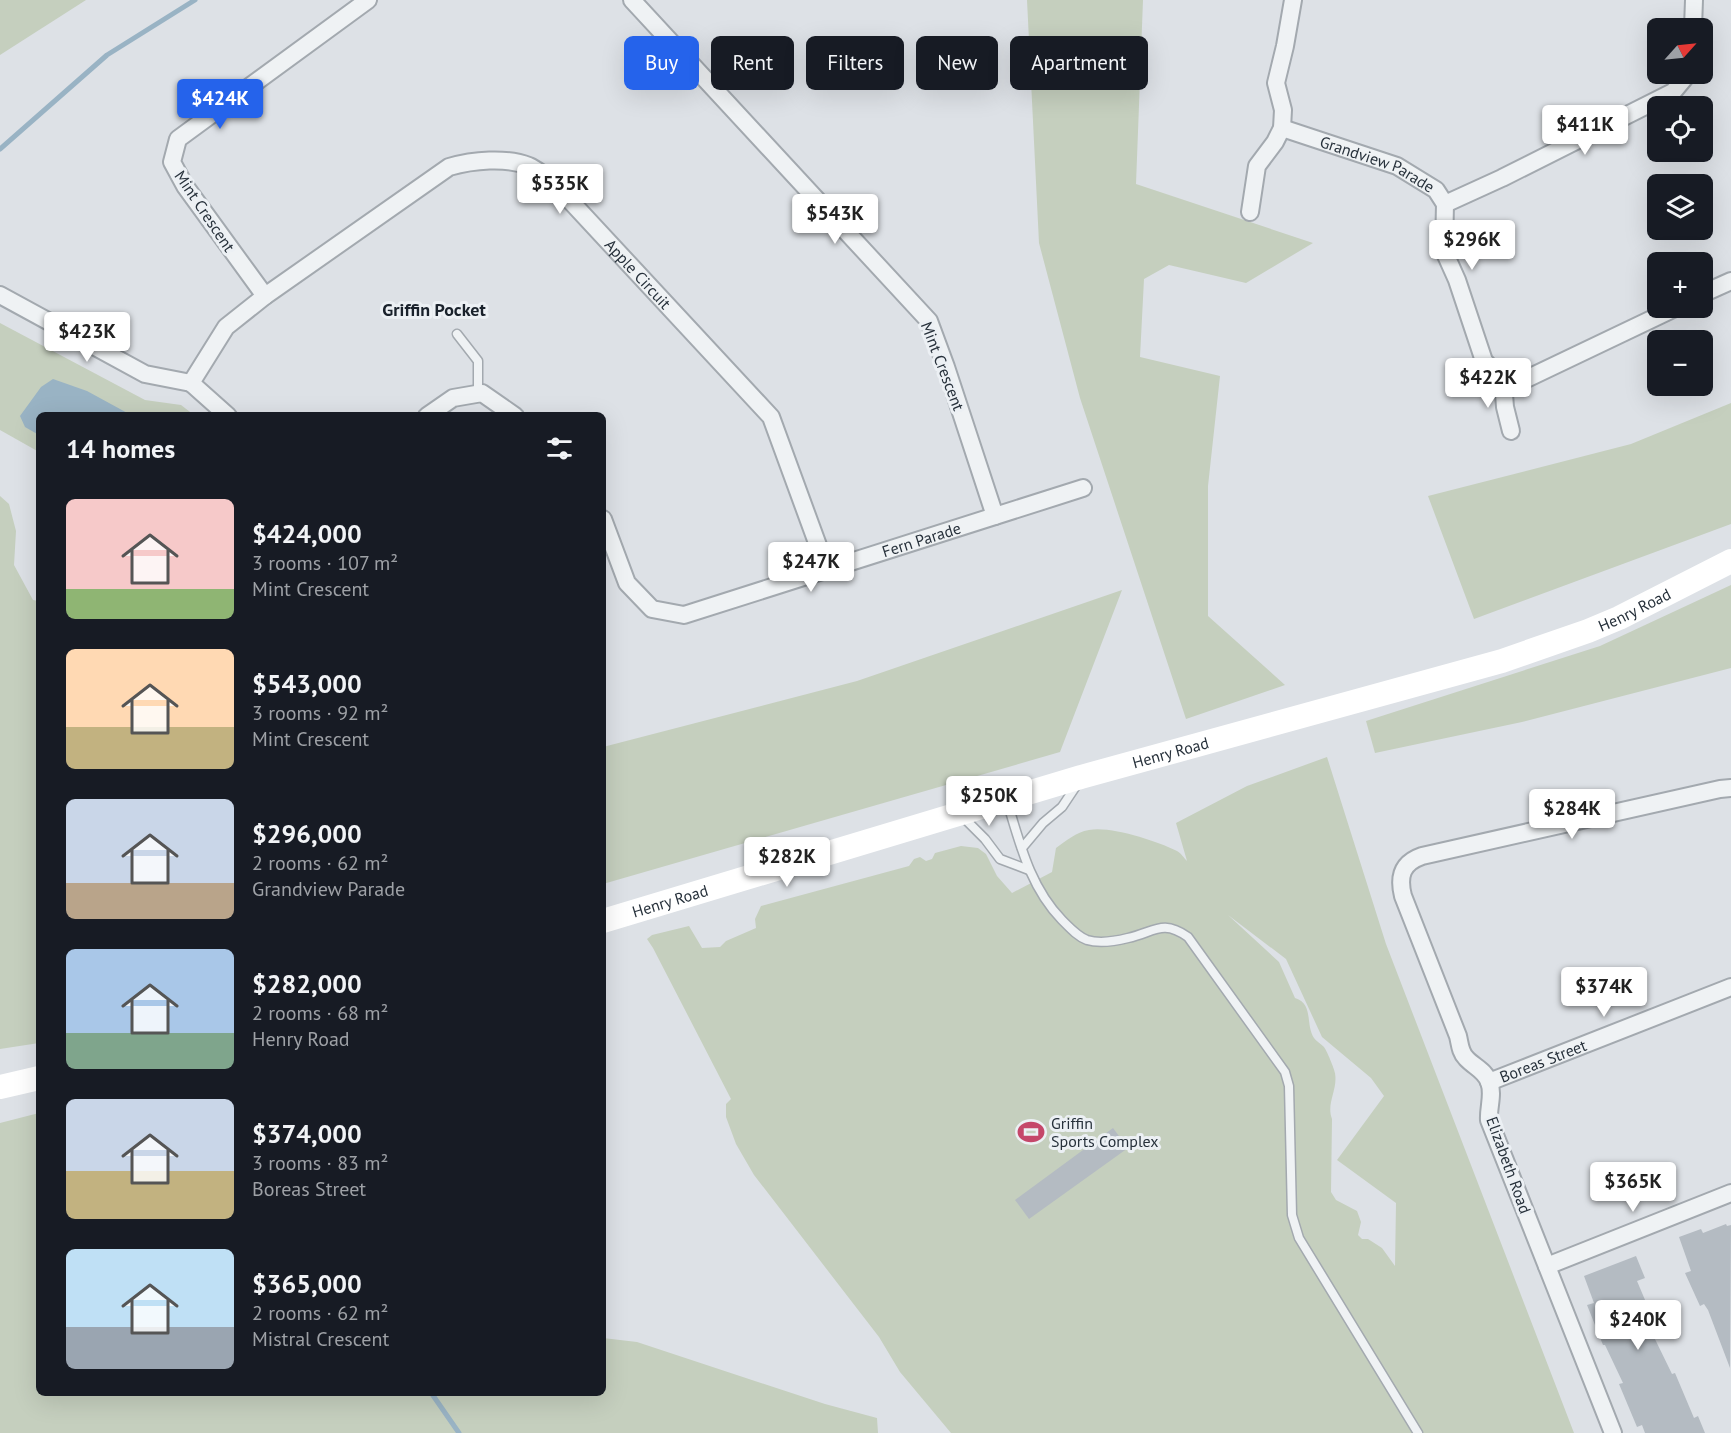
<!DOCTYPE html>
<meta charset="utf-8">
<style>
:root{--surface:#171b24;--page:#20242c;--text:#f1f3f6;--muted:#9ea1a6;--accent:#2563eb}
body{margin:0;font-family:"PT Sans",sans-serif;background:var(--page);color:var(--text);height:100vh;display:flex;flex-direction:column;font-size:22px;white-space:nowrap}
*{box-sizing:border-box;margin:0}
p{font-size:20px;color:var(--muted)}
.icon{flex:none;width:33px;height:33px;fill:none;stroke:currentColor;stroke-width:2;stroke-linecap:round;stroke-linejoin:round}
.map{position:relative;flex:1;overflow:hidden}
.drawer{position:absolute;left:36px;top:412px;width:570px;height:984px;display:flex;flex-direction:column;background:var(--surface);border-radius:9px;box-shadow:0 6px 24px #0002}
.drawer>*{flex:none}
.guide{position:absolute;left:624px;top:36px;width:570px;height:54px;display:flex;gap:12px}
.needle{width:39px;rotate:63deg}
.fabs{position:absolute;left:1647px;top:18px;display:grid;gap:12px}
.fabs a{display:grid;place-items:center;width:66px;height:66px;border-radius:9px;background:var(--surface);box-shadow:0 6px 24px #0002;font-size:30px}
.price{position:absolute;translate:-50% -51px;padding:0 14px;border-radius:6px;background:#fff;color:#222;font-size:20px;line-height:39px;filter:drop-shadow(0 2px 3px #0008)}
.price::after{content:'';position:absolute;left:50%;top:36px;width:18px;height:14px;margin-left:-9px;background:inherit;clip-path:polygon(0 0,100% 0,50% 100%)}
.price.selected{background:var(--accent);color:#fff}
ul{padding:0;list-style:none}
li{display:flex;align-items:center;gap:18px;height:150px;padding:0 30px}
li span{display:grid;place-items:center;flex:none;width:168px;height:120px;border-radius:9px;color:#555}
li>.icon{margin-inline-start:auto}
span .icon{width:72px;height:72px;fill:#fffc;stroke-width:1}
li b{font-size:26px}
h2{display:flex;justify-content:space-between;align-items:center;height:72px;padding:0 30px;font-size:26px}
.tag{padding:0 21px;border-radius:9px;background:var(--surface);box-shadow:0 6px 24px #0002;font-size:21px;line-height:54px}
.tag.selected{background:var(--accent);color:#fff}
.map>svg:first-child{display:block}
.green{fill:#c5cfbe;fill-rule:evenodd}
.water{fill:#99b3c4}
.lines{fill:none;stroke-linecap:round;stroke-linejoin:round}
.stream{stroke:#99b3c4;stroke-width:5}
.building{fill:#b4bbc2}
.lane-casing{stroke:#a3a9af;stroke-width:11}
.street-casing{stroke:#a3a9af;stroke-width:20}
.lane{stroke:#eff2f4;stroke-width:8}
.street{stroke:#eff2f4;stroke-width:16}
.secondary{stroke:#fff;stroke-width:24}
.labels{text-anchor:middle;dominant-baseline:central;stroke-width:6;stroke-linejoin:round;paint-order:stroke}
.street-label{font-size:16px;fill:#27313b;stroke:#ecf0f4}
.poi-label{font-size:16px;fill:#27313b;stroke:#ecf0f4;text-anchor:start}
.neighbourhood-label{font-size:18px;font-weight:bold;fill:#1a222c;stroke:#ecf0f4}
</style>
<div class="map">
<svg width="1731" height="1433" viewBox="0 0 1731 1433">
<rect width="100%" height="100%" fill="#dde1e6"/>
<!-- green -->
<g class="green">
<path d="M 0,0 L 86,0 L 0,55 Z"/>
<path d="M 1027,0 L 1143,0 L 1136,184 L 1313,243 L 1246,283 L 1169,265 L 1144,279 L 1140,357 L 1220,376 L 1208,486 L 1208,616 L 1285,685 L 1186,719 L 1080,398 L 1039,243 Z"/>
<path d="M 0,323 L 145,400 L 181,405 L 194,415 L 39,416 L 39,452 L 0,430 Z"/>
<path d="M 1731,403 L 1731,524 L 1474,619 L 1428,496 L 1631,444 Z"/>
<path d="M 0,496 L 9,504 L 16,531 L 14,565 L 33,600 L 39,601 L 39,1043 L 0,1049 Z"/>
<path d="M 1731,585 L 1731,668 L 1522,722 L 1375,753 L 1366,721 L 1600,646 Z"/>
<path d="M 1122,590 L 1060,752 L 603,884 L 603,747 L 857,681 Z"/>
<path d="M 1327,757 L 1386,944 L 1574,1433 L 951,1433 L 900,1372 L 879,1337 L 754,1175 L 736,1144 L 726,1117 L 726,1104 L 731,1099 L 653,948 L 647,939 L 652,935 L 689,926 L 702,948 L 720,947 L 726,941 L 756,928 L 755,919 L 761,906 L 909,866 L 914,859 L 920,857 L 926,861 L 932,859 L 935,853 L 961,846 L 978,848 L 986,854 L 997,876 L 1012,893 L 1052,872 L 1056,848 C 1066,841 1076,832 1089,830 C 1112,826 1156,841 1177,851 C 1181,853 1184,858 1187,861 L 1176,823 L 1247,786 ZM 1228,915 L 1286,959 L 1322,1037 L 1371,1078 L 1384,1096 L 1337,1160 L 1396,1203 L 1395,1266 L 1382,1248 L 1368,1239 L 1362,1239 L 1358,1235 L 1361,1222 L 1357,1211 L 1336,1200 L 1331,1192 L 1332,1119 C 1326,1103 1338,1090 1335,1073 C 1334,1068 1327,1051 1324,1047 C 1321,1044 1316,1041 1314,1038 C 1305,1024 1314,1004 1295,998 L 1279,962 Z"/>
<path d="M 39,1113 L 39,1394 L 603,1394 L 603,1338 L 637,1342 L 825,1404 L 877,1418 L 878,1433 L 0,1433 L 0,1123 Z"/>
</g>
<!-- water -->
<path class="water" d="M 53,379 L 87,391 L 131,415 L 39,416 L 39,435 L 25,427 L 20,416 L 41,387 Z"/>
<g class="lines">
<!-- stream -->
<g class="stream">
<path d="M 0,149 L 107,55 L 195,0"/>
<path d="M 432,1394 L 459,1433"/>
</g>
</g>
<!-- building -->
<g class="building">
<path d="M 1113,1128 L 1128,1148 L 1029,1219 L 1015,1200 Z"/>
<path d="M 1726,1224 L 1727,1226 L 1731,1225 L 1730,1368 L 1708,1310 L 1704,1304 L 1700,1306 L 1685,1273 L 1691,1271 L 1679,1237 L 1701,1229 L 1703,1233 Z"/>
<path d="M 1636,1256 L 1645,1278 L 1637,1281 L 1659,1333 L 1653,1335 L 1672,1374 L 1675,1373 L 1694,1418 L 1698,1416 L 1705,1433 L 1645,1433 L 1642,1425 L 1637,1427 L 1619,1384 L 1623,1383 L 1605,1345 L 1603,1345 L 1587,1305 L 1594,1303 L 1584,1276 Z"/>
</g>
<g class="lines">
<!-- lane casing -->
<g class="lane-casing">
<g id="lane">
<path d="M 457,334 L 478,361 L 478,394"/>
<path d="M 1007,801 C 1020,844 1030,887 1062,920 C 1070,928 1077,936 1087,940 C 1100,944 1116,941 1128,938 C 1155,932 1162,919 1188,937 L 1285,1072 L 1289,1086 L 1292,1215 L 1299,1238 L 1418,1433"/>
<path d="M 961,815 L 985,839 L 1000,859 L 1029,870"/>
<path d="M 1022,848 L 1043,823 L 1062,807 L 1078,783"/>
</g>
</g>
<!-- street casing -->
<g class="street-casing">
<g id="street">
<path d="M 632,0 L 929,321 L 946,367 L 995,516"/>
<path d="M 1693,28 L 1694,0"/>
<path id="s1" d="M 1282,128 L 1397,166 L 1436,190 L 1445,204 L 1444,251 L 1457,280 L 1484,361 L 1503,381 L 1522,381 L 1675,308"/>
<path d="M 1445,204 L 1502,178 L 1673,92 L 1688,74"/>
<path d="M 1250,212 L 1257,166 L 1275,142 L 1282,128 L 1283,110 L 1276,83 L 1285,46 L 1293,0"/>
<path d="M 1702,294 L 1731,281"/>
<path d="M 0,295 L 145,374 L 191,383"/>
<path d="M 265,296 L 185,186 L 172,162 L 178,139 L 368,0"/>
<path d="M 1503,381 L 1505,407 L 1511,431"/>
<path id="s2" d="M 191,383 L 226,327 L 265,296 L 449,167 C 473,160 506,157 529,166 C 536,169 543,175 550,179 L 771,417 L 827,570"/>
<path d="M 191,383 L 228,416"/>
<path d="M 427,416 L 453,398 L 482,393 L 515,416"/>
<path id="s3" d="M 603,519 L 627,583 L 652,609 L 684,615 L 1083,488"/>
<path id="s4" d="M 1489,1082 L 1731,987"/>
<path d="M 1547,1266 L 1731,1193"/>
<path d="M 1613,1433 L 1489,1120 C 1488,1108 1494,1094 1489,1082 C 1485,1070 1474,1067 1466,1058 C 1460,1052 1460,1044 1458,1036 L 1403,896 C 1398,876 1402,863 1422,856 L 1720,789 L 1731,788"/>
</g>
</g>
<!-- lane -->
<use href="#lane" class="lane"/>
<!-- street -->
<use href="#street" class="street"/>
<!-- secondary -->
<g class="secondary">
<path id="s5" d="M 603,921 L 1081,777 L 1502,661 L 1588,631 L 1619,618 L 1731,561"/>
<path d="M 0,1087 L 39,1078"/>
</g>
</g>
<!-- icons -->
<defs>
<g id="stadium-bare" transform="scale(2.07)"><path d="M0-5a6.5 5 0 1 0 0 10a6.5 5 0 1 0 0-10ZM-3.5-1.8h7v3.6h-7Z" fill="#c5476a" stroke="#ecf0f4" stroke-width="2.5" paint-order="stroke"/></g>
</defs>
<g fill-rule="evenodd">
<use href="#stadium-bare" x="1031" y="1132"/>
</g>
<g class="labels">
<!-- street labels -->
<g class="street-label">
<text stroke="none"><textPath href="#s1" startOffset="102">Grandview Parade</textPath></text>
<text transform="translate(205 211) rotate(56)">Mint Crescent</text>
<text stroke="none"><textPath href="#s2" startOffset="576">Apple Circuit</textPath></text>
<text transform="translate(943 366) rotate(69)">Mint Crescent</text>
<text stroke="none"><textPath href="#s3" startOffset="386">Fern Parade</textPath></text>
<text stroke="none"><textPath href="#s5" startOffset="1078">Henry Road</textPath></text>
<text stroke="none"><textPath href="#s5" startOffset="592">Henry Road</textPath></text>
<text stroke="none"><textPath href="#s5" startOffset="70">Henry Road</textPath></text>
<text stroke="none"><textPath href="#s4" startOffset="58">Boreas Street</textPath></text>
<text transform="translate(1509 1165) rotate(70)">Elizabeth Road</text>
</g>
<!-- poi labels -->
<g class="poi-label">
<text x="1051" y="1123">Griffin<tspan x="1051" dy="18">Sports Complex</tspan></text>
</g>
<!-- neighbourhood labels -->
<g class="neighbourhood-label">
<text x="434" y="309">Griffin Pocket</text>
</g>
</g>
</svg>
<div class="fabs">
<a><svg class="needle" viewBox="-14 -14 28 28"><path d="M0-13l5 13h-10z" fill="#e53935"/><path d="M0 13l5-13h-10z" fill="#9ea1a6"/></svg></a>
<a><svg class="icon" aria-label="locate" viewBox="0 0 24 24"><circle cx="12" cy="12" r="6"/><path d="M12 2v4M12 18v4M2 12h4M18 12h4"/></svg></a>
<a><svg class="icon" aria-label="layers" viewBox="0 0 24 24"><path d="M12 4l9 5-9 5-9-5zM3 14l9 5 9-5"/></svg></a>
<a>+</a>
<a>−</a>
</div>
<b class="price selected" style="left:220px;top:130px">$424K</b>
<b class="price" style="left:1585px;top:156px">$411K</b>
<b class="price" style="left:560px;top:215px">$535K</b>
<b class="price" style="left:835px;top:245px">$543K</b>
<b class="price" style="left:1472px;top:271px">$296K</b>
<b class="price" style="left:87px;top:363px">$423K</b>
<b class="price" style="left:1488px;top:409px">$422K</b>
<b class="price" style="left:811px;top:593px">$247K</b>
<b class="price" style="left:989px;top:827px">$250K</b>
<b class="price" style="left:1572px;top:840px">$284K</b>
<b class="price" style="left:787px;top:888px">$282K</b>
<b class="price" style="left:1604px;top:1018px">$374K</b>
<b class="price" style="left:1633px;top:1213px">$365K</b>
<b class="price" style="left:1638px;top:1351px">$240K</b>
<div class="guide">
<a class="tag selected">Buy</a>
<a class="tag">Rent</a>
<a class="tag">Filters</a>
<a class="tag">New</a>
<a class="tag">Apartment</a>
</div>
<section class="drawer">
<h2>14 homes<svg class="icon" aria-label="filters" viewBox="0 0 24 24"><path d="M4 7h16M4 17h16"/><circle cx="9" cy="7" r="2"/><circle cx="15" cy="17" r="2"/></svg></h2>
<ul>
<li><span style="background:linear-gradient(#f6c9c9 75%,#8fb573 0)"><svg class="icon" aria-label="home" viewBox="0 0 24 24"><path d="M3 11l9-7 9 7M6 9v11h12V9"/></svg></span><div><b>$424,000</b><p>3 rooms · 107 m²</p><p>Mint Crescent</p></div></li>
<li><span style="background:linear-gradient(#ffd9b3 65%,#c2b280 0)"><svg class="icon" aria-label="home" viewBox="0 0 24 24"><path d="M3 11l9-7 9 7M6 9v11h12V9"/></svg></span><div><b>$543,000</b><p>3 rooms · 92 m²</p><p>Mint Crescent</p></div></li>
<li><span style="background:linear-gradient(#c9d6e8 70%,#b9a48a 0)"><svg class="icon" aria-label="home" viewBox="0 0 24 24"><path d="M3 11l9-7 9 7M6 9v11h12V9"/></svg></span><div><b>$296,000</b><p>2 rooms · 62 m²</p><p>Grandview Parade</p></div></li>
<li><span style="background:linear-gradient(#a9c7e8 70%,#7fa58c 0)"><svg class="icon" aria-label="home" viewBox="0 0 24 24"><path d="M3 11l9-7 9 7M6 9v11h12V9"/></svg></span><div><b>$282,000</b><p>2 rooms · 68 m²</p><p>Henry Road</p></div></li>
<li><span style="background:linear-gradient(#c9d6e8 60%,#c2b280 0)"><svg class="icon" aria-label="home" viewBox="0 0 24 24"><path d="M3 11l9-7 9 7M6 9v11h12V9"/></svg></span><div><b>$374,000</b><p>3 rooms · 83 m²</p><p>Boreas Street</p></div></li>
<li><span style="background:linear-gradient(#bfe0f5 65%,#9aa5b1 0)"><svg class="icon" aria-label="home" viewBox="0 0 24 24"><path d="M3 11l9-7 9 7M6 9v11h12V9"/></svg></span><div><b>$365,000</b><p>2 rooms · 62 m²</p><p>Mistral Crescent</p></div></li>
</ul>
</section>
</div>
